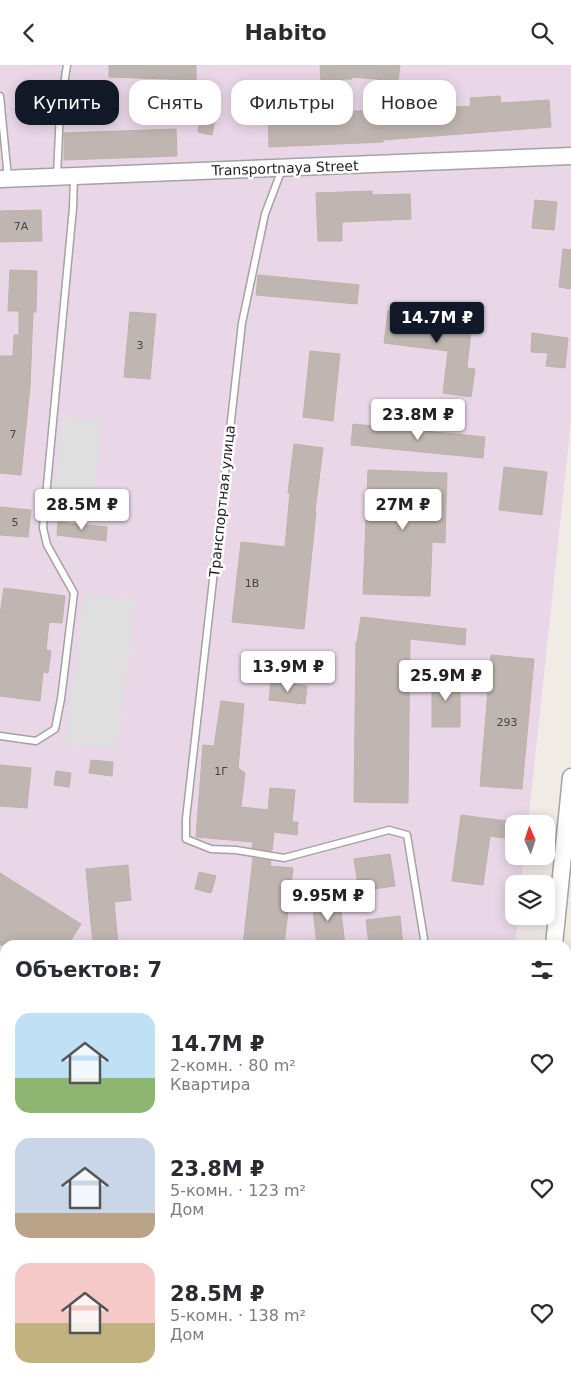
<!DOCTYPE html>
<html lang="ru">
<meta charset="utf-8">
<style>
:root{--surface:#fff;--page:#f7f7f7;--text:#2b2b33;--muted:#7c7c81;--accent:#111827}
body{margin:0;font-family:"DejaVu Sans",sans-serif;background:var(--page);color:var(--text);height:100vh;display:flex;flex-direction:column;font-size:19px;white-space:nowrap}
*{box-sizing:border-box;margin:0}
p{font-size:16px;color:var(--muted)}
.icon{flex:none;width:28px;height:28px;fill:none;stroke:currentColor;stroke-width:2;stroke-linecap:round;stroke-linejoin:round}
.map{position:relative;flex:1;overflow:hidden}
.side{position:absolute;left:0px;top:875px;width:571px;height:446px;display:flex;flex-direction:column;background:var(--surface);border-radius:15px 15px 0 0;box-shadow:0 2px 12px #0003}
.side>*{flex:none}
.hud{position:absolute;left:15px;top:15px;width:541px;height:45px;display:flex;gap:10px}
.needle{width:32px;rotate:357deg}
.fabs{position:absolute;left:505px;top:750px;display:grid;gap:10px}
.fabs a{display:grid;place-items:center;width:50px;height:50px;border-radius:10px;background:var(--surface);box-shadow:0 2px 12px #0003;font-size:25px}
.price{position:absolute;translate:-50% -42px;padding:0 11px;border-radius:5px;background:#fff;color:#222;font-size:16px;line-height:32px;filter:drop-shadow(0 1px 2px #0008)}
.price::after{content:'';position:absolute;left:50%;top:30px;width:15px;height:11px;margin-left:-8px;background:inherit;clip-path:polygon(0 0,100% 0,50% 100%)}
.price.current{background:var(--accent);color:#fff}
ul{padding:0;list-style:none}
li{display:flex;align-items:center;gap:15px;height:125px;padding:0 15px}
li span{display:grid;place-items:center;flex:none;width:140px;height:100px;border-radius:15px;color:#555}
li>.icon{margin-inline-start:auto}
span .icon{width:60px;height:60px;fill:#fffc;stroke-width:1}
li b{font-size:21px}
h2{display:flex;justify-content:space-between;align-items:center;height:60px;padding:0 15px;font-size:21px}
.tag{padding:0 18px;border-radius:15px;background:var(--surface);box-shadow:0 2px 12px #0003;font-size:18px;line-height:45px}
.tag.current{background:var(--accent);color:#fff}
header{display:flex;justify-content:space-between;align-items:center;height:65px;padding:0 15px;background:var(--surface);font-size:22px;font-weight:700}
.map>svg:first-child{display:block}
.industrial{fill:#e9d7e7}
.forest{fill:#afce9a}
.parking{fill:#dfdfdf}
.building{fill:#c0b6b1;stroke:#c1b0a7}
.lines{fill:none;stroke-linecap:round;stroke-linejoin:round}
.service-casing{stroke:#a3a3a3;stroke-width:9}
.minor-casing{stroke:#a3a3a3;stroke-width:15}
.tertiary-casing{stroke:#a3a3a3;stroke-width:19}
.service{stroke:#fff;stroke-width:6}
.minor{stroke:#fff;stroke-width:12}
.tertiary{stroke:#fff;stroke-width:16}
.rail{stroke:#6d6d6d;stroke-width:4;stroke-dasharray:10 10;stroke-linecap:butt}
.labels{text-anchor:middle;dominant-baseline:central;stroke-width:5;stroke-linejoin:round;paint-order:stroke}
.number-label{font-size:11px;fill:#474544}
.street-label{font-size:14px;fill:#1f1f1f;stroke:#fff}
</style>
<header><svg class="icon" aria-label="back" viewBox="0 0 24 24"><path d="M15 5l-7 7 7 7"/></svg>Habito<svg class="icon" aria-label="search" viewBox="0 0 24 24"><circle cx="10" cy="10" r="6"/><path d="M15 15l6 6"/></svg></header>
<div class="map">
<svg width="571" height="1321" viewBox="0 0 571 1321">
<rect width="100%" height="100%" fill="#f0ebe5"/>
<!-- industrial -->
<g class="industrial">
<path d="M 0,0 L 571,0 L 571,356 L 528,759 L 514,759 L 514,791 L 524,791 L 521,819 L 514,819 L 514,851 L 518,851 L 515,880 L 5,880 L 5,1097 L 0,1096 Z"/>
<path d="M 0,1255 L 5,1255 L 5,1306 L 0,1305 Z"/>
<path d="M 566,1263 L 571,1264 L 571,1321 L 545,1321 L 545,1316 L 566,1316 Z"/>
</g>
<!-- forest -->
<rect class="forest" x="0" y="1195" width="5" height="34"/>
<!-- parking -->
<g class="parking">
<path d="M 62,352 L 102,356 L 93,449 L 53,445 Z"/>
<path d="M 84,529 L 136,535 L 117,685 L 65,679 Z"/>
</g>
<!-- building -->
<g class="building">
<path d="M 109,0 L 196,0 L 196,15 L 109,12 Z"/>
<path d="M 320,0 L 400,0 L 398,16 L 352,12 L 352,14 L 321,15 Z"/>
<path d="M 205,26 L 220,29 L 212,70 L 198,67 Z"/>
<path d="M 500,31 L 501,38 L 549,35 L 551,62 L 383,75 L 383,77 L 269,82 L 268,50 L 280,50 L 279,41 L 313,39 L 313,48 L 381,45 L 381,47 L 471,41 L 470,33 Z"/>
<path d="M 176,64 L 177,91 L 64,95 L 64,68 Z"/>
<path d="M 372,126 L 372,130 L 410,129 L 411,154 L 342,157 L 342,176 L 318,176 L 316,128 Z"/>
<path d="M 535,135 L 557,137 L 554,165 L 532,163 Z"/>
<path d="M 41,145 L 42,176 L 0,177 L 0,146 Z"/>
<path d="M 563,184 L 571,185 L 571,224 L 559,222 Z"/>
<path d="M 10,205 L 37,206 L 36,247 L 33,247 L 30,322 L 21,410 L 0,408 L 0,291 L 13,291 L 14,270 L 19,270 L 19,246 L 8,246 Z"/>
<path d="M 258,210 L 359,220 L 357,239 L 256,230 Z"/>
<path d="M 388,246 L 472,256 L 467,303 L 475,304 L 471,332 L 443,328 L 448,286 L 384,278 Z"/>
<path d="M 130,247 L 156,249 L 150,314 L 124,312 Z"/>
<path d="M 532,268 L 568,273 L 565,303 L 546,301 L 548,288 L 531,287 Z"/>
<path d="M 310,286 L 340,289 L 333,356 L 303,352 Z"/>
<path d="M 353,359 L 485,372 L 483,393 L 351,380 Z"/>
<path d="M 294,379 L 323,383 L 315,446 L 316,447 L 304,564 L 232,557 L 241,477 L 285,482 L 290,428 L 288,428 Z"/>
<path d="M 504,402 L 547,407 L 542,450 L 499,445 Z"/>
<path d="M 368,405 L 447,408 L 445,478 L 432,477 L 430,531 L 363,529 Z"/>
<path d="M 0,442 L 31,445 L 28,472 L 0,470 Z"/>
<path d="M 58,457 L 107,462 L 106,476 L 57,470 Z"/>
<path d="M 4,523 L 65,531 L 62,558 L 49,557 L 46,585 L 51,586 L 48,608 L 43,607 L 40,636 L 0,631 L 0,550 Z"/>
<path d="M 361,552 L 466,564 L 465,580 L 410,574 L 408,738 L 354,737 L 356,577 L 357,577 Z"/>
<path d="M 491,590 L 534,594 L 522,724 L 480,721 Z"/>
<rect x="432" y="612" width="28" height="50"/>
<path d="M 271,616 L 307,621 L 305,639 L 269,635 Z"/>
<path d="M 221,636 L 244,639 L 238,703 L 245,708 L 241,742 L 268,745 L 270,723 L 295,725 L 292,757 L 298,757 L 297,770 L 274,767 L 272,786 L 252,783 L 253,777 L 196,772 L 203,680 L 214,681 Z"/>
<path d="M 91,695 L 113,697 L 112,711 L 89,708 Z"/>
<path d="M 0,700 L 31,703 L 27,743 L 0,741 Z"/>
<path d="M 56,706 L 71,708 L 69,722 L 54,720 Z"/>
<path d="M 461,750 L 514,757 L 511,774 L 490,771 L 483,820 L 452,816 Z"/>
<path d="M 390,789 L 395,821 L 359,826 L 354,794 Z"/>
<path d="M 253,793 L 271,796 L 270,801 L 293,803 L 284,880 L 243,880 Z"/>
<path d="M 128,800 L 131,835 L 114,837 L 118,879 L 93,880 L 86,804 Z"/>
<path d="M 199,807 L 216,811 L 211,828 L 195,824 Z"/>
<path d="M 0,808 L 81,859 L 68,880 L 0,880 Z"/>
<path d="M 339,831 L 345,880 L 317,880 L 312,835 Z"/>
<path d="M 400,851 L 403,880 L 369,880 L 366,855 Z"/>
</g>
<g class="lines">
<!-- service casing -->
<g class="service-casing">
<g id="service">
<path d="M 0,31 L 8,113"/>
<path d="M 282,104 L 265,149 L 242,258 L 186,754 L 186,774 L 211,784 L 236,785 L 284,793 L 389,765 L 407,770 L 425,880"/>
<path d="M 57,111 L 60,45 L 67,0"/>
<path d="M 0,671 L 36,676 L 55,664 L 61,634 L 74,528 L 47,480 L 43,463 L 73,143 L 74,112"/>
</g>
</g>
<!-- minor casing -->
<g class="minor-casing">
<path id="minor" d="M 571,1073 L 568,1108 L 571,1125"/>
</g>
<!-- tertiary casing -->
<g class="tertiary-casing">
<g id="tertiary">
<path d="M 0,114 L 571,91"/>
<path d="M 554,880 L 571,712"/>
<path d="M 508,1321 L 509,1316"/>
</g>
</g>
<!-- service -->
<use href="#service" class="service"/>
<!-- minor -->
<use href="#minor" class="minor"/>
<!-- tertiary -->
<use href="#tertiary" class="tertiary"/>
<!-- rail -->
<g class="rail">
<path d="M 0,1187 L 5,1188"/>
<path d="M 566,1240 L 571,1240"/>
</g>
</g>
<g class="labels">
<!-- number labels -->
<g class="number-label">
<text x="21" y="161">7А</text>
<text x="140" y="280">3</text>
<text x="13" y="369">7</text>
<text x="15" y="457">5</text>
<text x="252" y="518">1В</text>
<text x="507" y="657">293</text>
<text x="221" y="706">1Г</text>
</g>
<!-- street labels -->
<g class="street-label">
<text transform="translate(285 103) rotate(-2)">Transportnaya Street</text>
<text transform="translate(222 436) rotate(-84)">Транспортная улица</text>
</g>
</g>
</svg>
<div class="fabs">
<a><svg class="needle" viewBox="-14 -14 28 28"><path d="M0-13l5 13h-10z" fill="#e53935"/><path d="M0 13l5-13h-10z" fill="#7c7c81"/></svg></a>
<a><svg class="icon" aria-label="layers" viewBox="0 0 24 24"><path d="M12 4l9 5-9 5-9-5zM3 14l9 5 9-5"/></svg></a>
</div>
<b class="price current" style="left:437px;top:279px">14.7M ₽</b>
<b class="price" style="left:418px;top:376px">23.8M ₽</b>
<b class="price" style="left:82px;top:466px">28.5M ₽</b>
<b class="price" style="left:403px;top:466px">27M ₽</b>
<b class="price" style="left:288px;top:628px">13.9M ₽</b>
<b class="price" style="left:446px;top:637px">25.9M ₽</b>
<b class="price" style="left:328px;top:857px">9.95M ₽</b>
<div class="hud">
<a class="tag current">Купить</a>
<a class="tag">Снять</a>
<a class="tag">Фильтры</a>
<a class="tag">Новое</a>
</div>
<section class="side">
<h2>Объектов: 7<svg class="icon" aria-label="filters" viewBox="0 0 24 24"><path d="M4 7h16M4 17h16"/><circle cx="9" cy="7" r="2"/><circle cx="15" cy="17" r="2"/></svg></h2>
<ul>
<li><span style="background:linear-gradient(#bfe0f5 65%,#8fb573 0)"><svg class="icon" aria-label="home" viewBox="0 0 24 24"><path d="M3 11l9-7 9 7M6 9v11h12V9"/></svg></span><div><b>14.7M ₽</b><p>2-комн. · 80 m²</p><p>Квартира</p></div><svg class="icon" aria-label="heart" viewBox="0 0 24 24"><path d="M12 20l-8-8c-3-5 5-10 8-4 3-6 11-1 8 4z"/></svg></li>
<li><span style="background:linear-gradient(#c9d6e8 75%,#b9a48a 0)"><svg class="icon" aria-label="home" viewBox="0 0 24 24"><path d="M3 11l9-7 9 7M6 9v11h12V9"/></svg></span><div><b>23.8M ₽</b><p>5-комн. · 123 m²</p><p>Дом</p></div><svg class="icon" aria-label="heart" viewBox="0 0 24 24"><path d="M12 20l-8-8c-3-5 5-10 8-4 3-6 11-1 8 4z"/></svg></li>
<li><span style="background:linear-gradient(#f6c9c9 60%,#c2b280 0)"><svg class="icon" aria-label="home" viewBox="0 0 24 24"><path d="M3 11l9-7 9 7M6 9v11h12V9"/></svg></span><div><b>28.5M ₽</b><p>5-комн. · 138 m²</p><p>Дом</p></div><svg class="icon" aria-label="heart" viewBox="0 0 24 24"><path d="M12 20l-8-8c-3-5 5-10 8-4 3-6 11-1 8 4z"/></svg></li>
</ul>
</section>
</div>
